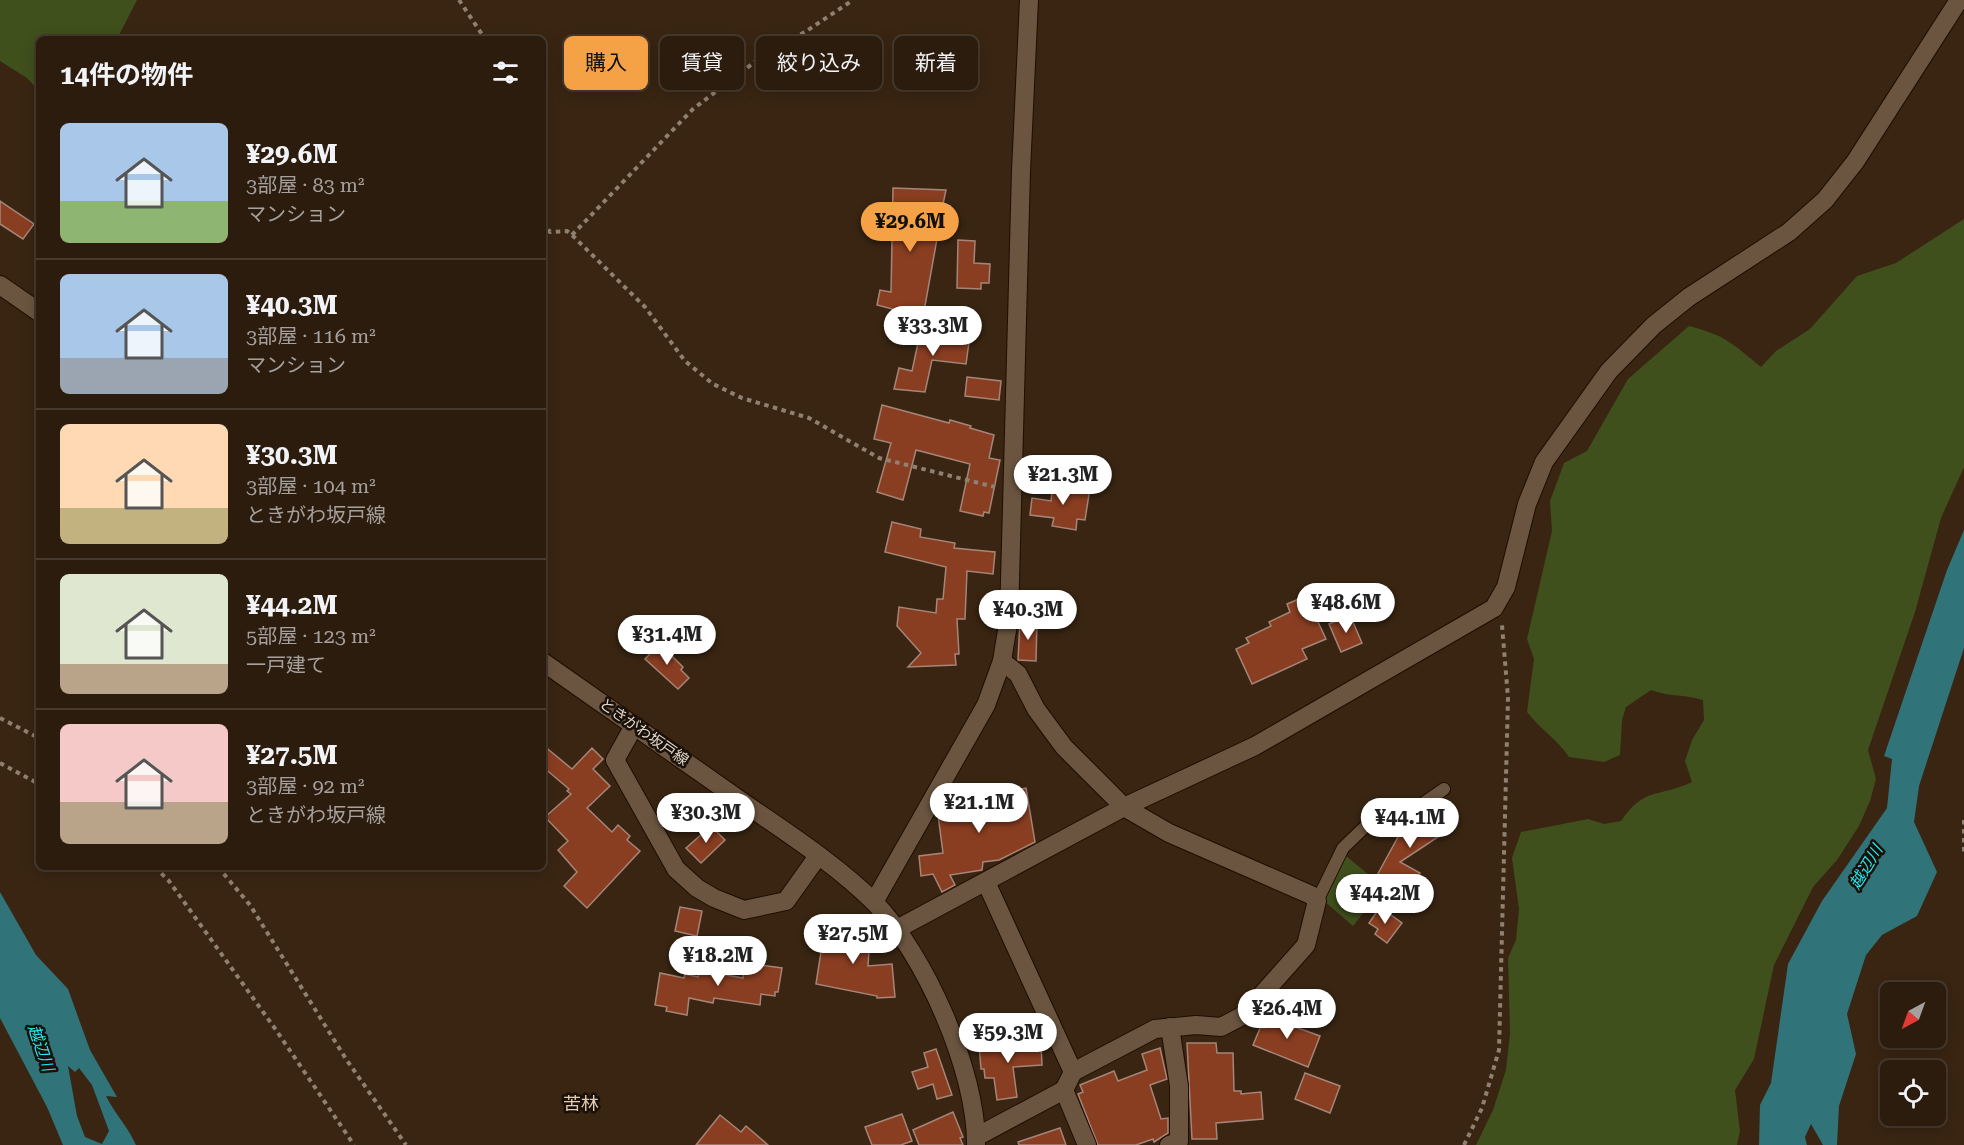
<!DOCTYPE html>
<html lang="ja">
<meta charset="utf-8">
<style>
:root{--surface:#2b1c0e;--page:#332517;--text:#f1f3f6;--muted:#a6a19e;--line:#473a2e;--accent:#f5a246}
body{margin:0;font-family:"Roboto Serif","Noto Sans JP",serif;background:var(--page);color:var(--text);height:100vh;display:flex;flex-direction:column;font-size:22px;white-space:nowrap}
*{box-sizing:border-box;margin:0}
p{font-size:20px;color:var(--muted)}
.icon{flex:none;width:33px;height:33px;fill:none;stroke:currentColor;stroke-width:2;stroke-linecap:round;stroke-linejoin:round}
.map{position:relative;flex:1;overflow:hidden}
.side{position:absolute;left:36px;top:36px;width:510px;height:834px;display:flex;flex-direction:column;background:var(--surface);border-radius:9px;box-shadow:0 3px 15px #0003,0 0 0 2px var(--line)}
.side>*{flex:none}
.guide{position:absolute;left:564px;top:36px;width:570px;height:54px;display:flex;gap:12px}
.needle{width:39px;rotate:221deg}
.controls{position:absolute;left:1880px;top:982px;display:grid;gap:12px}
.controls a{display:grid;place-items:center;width:66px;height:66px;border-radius:9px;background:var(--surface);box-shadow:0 3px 15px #0003,0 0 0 2px var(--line);font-size:30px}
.price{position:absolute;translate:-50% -51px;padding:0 14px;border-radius:21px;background:#fff;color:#222;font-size:20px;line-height:39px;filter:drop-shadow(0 2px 3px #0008)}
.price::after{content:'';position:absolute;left:50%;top:36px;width:18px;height:14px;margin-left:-9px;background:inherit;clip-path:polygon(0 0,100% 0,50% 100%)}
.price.active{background:var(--accent);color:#111}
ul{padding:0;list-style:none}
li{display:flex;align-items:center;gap:18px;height:150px;padding:0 24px}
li+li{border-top:2px solid var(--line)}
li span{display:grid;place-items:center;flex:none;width:168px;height:120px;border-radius:9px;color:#555}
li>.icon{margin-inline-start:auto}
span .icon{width:72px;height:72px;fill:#fffc;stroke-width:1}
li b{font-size:26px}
h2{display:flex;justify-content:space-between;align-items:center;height:72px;padding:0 24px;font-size:26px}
.tag{padding:0 21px;border-radius:9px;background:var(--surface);box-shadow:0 3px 15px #0003,0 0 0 2px var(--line);font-size:21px;line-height:54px}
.tag.active{background:var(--accent);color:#111}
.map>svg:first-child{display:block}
.green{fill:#3f501d}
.water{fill:#307378;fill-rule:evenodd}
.building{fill:#8a3e21;stroke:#a58579;stroke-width:1.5}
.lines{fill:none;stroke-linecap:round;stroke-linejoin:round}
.lane-casing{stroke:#1f0d00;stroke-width:14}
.street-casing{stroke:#1f0d00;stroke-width:20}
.secondary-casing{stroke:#1f0d00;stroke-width:20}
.path{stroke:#908071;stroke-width:4;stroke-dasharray:4.5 4.5;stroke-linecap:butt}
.lane{stroke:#6b5540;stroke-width:12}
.street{stroke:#6b5540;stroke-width:18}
.secondary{stroke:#6b5540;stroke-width:18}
.labels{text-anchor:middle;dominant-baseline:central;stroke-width:5;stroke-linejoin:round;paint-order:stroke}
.street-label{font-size:15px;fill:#e2d5ca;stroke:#191008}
.water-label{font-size:16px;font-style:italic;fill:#1eeaf7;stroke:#191008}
.quarter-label{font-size:18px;fill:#e7ccb5;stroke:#191008}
</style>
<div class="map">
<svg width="1964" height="1145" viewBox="0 0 1964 1145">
<rect width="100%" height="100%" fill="#392512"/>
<!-- green -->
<g class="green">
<path d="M 0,0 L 137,0 L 117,39 L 39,39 L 39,91 L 27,78 L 0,61 Z"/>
<path d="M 1964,219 L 1964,467 L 1941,518 L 1915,612 L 1868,750 L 1876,779 L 1870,801 L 1859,826 L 1837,860 L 1813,887 L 1774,965 L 1754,1059 L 1735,1090 L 1740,1131 L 1737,1145 L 1476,1145 L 1493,1110 L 1506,1070 L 1510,1034 L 1508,958 L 1516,940 L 1519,909 L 1512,858 L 1521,832 L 1588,819 L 1604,824 L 1621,821 C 1645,786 1658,798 1692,782 L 1685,761 L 1692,740 L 1704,720 L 1703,700 C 1684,694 1670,697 1651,690 L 1626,707 L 1622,720 L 1620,755 L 1604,762 L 1569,757 C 1556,738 1541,730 1527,712 L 1534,659 L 1527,639 L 1552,531 L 1550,501 L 1564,463 L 1587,451 L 1628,379 L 1689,326 C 1725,335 1733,344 1761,367 L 1776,351 L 1810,329 L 1857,276 L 1896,263 Z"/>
<path d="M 1346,856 L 1384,887 L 1353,926 L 1324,901 Z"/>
</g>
<!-- water -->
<g class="water">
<path d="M 1964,530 L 1964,648 L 1919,786 L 1914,822 L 1937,872 L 1917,916 L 1882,935 L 1866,955 L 1847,1014 L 1856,1054 L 1839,1106 L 1837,1145 L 1823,1145 L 1811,1124 L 1805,1137 L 1807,1145 L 1759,1145 L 1760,1105 L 1771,1083 L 1788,964 L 1822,901 L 1887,808 L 1892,759 L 1884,756 L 1947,570 Z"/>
<path d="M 0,892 L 36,955 L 68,989 L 90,1050 L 117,1097 L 106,1096 C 115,1114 128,1127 136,1145 L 63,1145 L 47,1107 L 0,1018 ZM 68,1066 L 75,1072 L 79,1068 L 92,1085 L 109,1131 L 102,1144 L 85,1137 L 77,1116 Z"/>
</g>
<!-- building -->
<g class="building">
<path d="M 893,188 L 946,190 L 942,209 L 911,207 L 910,237 L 937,239 L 923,317 L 877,305 L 880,290 L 891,292 Z"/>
<path d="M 0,201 L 34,224 L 23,239 L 0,224 Z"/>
<path d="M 958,240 L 975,241 L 974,263 L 990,264 L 989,283 L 981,283 L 981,289 L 957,288 Z"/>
<path d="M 921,329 L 970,335 L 966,364 L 932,360 L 925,392 L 894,389 L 899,368 L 912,371 Z"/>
<path d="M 967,377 L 1001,381 L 999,400 L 965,396 Z"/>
<path d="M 882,405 L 949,423 L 950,420 L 971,426 L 970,428 L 994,435 L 989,458 L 1000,460 L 989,513 L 984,512 L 983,516 L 960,511 L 970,464 L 916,450 L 903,500 L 877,492 L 891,443 L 874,439 Z"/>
<path d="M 1053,482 L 1090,488 L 1085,520 L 1077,519 L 1076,530 L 1052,526 L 1054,518 L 1030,515 L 1032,498 L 1051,501 Z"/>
<path d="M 892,522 L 921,529 L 920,537 L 955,543 L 954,548 L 995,552 L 993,574 L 967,571 L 965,619 L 957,619 L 959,654 L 955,654 L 956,665 L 908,667 L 921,653 L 897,626 L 899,607 L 936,613 L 937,599 L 943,599 L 946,567 L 885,552 Z"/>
<path d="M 1306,596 L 1326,639 L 1302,649 L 1307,659 L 1252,684 L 1236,649 L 1249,643 L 1246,638 L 1271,626 L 1269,622 L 1290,612 L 1287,604 Z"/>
<path d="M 1350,615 L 1362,643 L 1341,652 L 1329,624 Z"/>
<path d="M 1020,620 L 1037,621 L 1036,661 L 1018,660 Z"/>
<path d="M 660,644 L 683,667 L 681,670 L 689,678 L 678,689 L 645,659 Z"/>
<path d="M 543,745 L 572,769 L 592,748 L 603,759 L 593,769 L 610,786 L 587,808 L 612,832 L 618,825 L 630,836 L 627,840 L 640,851 L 587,908 L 564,886 L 577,872 L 558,850 L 568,841 L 545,817 L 571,794 L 567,791 L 569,789 L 543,767 Z"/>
<path d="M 1026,788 L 1035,842 L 999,860 L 983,862 L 982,870 L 950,875 L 955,885 L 942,892 L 933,874 L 921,876 L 919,856 L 943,853 L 938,815 L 944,815 L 944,802 Z"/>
<path d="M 1432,808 L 1447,831 L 1400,862 L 1420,873 L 1409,894 L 1378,877 L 1375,879 L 1398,837 L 1392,831 L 1402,822 L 1418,817 Z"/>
<path d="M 711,826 L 725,840 L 701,863 L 686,848 Z"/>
<path d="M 680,907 L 702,911 L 697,936 L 675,931 Z"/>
<path d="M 1380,907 L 1402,923 L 1387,943 L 1375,934 L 1378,929 L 1369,923 Z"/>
<path d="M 825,926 L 870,935 L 868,966 L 892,964 L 895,997 L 877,998 L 877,996 L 816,984 Z"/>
<path d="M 745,963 L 782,968 L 778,992 L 775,992 L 775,996 L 761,994 L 760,1005 L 714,998 L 713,1003 L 689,998 L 687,1015 L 666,1011 L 667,1007 L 655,1005 L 660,973 L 684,978 L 685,974 L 698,977 L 699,970 L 743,978 Z"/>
<path d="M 1270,1014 L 1280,1019 L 1281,1014 L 1300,1022 L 1298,1028 L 1320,1036 L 1308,1067 L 1253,1045 L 1261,1026 L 1264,1028 Z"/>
<path d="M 1041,1043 L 1042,1065 L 1013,1067 L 1017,1097 L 997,1100 L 994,1078 L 985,1078 L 984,1069 L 981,1069 L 979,1045 Z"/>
<path d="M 1187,1043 L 1216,1043 L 1217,1053 L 1233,1053 L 1234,1091 L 1241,1091 L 1241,1094 L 1261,1092 L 1263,1119 L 1216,1123 L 1217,1139 L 1192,1139 Z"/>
<path d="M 1160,1048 L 1167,1079 L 1150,1085 L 1161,1119 L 1168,1118 L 1168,1133 L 1154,1142 L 1153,1139 L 1136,1145 L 1098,1145 L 1078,1094 L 1083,1092 L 1080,1085 L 1114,1071 L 1118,1081 L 1147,1070 L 1142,1054 Z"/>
<path d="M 936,1049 L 952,1095 L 937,1099 L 933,1084 L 918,1089 L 912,1072 L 928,1067 L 924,1053 Z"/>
<path d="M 1305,1073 L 1340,1086 L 1330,1113 L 1295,1099 Z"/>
<path d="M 953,1112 L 963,1137 L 960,1138 L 963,1145 L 919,1145 L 913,1130 Z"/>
<path d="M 902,1114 L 912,1141 L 901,1145 L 872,1145 L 865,1127 Z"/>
<path d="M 720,1115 L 741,1132 L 746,1126 L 768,1145 L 696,1145 Z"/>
<path d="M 1060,1128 L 1066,1145 L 1019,1145 L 1018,1142 Z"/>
</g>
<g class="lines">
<!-- lane casing -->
<g class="lane-casing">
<path id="lane" d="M 1317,901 L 1343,848 L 1370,822 L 1414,810 L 1444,789"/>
</g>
<!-- street casing -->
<g class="street-casing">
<g id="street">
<path d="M 1002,661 L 1018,674 L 1036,709 L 1064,747 L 1124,807 L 1169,833 L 1311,895 L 1317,901 L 1306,945 L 1244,1015 L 1221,1027 L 1196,1025 L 1155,1029 L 1073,1072"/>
<path d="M 634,726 L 615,760 L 676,869 L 697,888 L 714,898 L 744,910 L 786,901 L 818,856"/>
<path d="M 986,882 L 1073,1072 L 1064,1090 L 1087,1145"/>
<path d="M 874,902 L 986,705 L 1002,661 L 1009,618 L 1021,171 L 1029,0"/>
<path d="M 897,929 L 1124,807 L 1255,746 L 1494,608 L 1506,587 L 1527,504 L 1544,462 L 1609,371 L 1654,325 L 1689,297 L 1789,232 L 1825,200 L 1855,162 L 1959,0"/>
<path d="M 976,1137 L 1064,1090"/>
<path d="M 1169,1145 L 1179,1141 L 1179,1086 L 1170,1027"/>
</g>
</g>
<!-- secondary casing -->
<g class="secondary-casing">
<g id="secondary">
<path d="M 0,285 L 39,312"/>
<path d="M 543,662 C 610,709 677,756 744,803 C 787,833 837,865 874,902 C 925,954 977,1072 976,1145"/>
</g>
</g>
<!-- path -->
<g class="path">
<path d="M 459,0 L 485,39"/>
<path d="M 543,222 L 550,232 L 567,231 L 572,235 L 645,307 L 685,361 L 713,384 L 742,398 L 809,418 L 879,458 L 995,487"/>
<path d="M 572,235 L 693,109 L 773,48 L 805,32 L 853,0"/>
<path d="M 543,238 L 550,232"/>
<path d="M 0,718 L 39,738"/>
<path d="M 0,763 L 39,784"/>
<path d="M 1964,820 L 1964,855"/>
<path d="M 155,867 L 169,881 L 276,1030 L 354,1145"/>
<path d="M 218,867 L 250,905 L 346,1059 L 406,1145"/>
<path d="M 1464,1145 L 1482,1108 L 1499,1050 L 1508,698 L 1502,625"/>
</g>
<!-- lane -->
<use href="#lane" class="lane"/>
<!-- street -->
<use href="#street" class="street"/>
<!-- secondary -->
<use href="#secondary" class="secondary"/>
</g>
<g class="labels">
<!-- street labels -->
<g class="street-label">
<text transform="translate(644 732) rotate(35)">ときがわ坂戸線</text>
</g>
<!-- water labels -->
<g class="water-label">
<text transform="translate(1866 867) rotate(-59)">越辺川</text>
<text transform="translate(41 1048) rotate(71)">越辺川</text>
</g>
<!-- quarter labels -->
<g class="quarter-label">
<text x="581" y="1103">苦林</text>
</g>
</g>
</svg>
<div class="controls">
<a><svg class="needle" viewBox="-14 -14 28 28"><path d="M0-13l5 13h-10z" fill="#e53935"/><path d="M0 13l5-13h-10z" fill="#a6a19e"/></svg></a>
<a><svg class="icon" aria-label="locate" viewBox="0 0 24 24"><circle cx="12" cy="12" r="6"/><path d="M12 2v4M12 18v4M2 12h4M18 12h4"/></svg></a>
</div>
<b class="price active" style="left:910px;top:253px">¥29.6M</b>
<b class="price" style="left:933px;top:357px">¥33.3M</b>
<b class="price" style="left:1063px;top:506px">¥21.3M</b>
<b class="price" style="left:1346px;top:634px">¥48.6M</b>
<b class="price" style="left:1028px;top:641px">¥40.3M</b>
<b class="price" style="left:667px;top:666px">¥31.4M</b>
<b class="price" style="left:979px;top:834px">¥21.1M</b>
<b class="price" style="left:706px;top:844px">¥30.3M</b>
<b class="price" style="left:1410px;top:849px">¥44.1M</b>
<b class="price" style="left:1385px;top:925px">¥44.2M</b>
<b class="price" style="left:853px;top:965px">¥27.5M</b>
<b class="price" style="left:718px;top:987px">¥18.2M</b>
<b class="price" style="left:1287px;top:1040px">¥26.4M</b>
<b class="price" style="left:1008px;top:1064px">¥59.3M</b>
<div class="guide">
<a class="tag active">購入</a>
<a class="tag">賃貸</a>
<a class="tag">絞り込み</a>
<a class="tag">新着</a>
</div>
<section class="side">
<h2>14件の物件<svg class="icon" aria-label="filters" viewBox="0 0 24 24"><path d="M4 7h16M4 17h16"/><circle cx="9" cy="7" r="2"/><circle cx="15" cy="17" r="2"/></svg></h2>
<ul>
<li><span style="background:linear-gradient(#a9c7e8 65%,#8fb573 0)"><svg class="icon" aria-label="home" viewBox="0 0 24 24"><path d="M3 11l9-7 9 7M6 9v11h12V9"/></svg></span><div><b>¥29.6M</b><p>3部屋 · 83 m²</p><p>マンション</p></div></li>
<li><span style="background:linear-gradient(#a9c7e8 70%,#9aa5b1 0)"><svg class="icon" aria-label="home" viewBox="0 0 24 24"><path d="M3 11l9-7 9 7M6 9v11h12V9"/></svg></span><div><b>¥40.3M</b><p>3部屋 · 116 m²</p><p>マンション</p></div></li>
<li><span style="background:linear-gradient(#ffd9b3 70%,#c2b280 0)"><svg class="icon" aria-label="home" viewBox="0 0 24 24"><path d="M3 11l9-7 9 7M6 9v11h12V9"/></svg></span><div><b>¥30.3M</b><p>3部屋 · 104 m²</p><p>ときがわ坂戸線</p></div></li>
<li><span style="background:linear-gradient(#dfe7d0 75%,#b9a48a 0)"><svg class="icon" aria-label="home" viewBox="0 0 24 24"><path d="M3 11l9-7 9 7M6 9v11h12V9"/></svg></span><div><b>¥44.2M</b><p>5部屋 · 123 m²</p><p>一戸建て</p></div></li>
<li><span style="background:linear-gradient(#f6c9c9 65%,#b9a48a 0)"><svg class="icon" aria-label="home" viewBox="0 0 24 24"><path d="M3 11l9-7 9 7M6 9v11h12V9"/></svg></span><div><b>¥27.5M</b><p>3部屋 · 92 m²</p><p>ときがわ坂戸線</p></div></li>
</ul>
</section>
</div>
